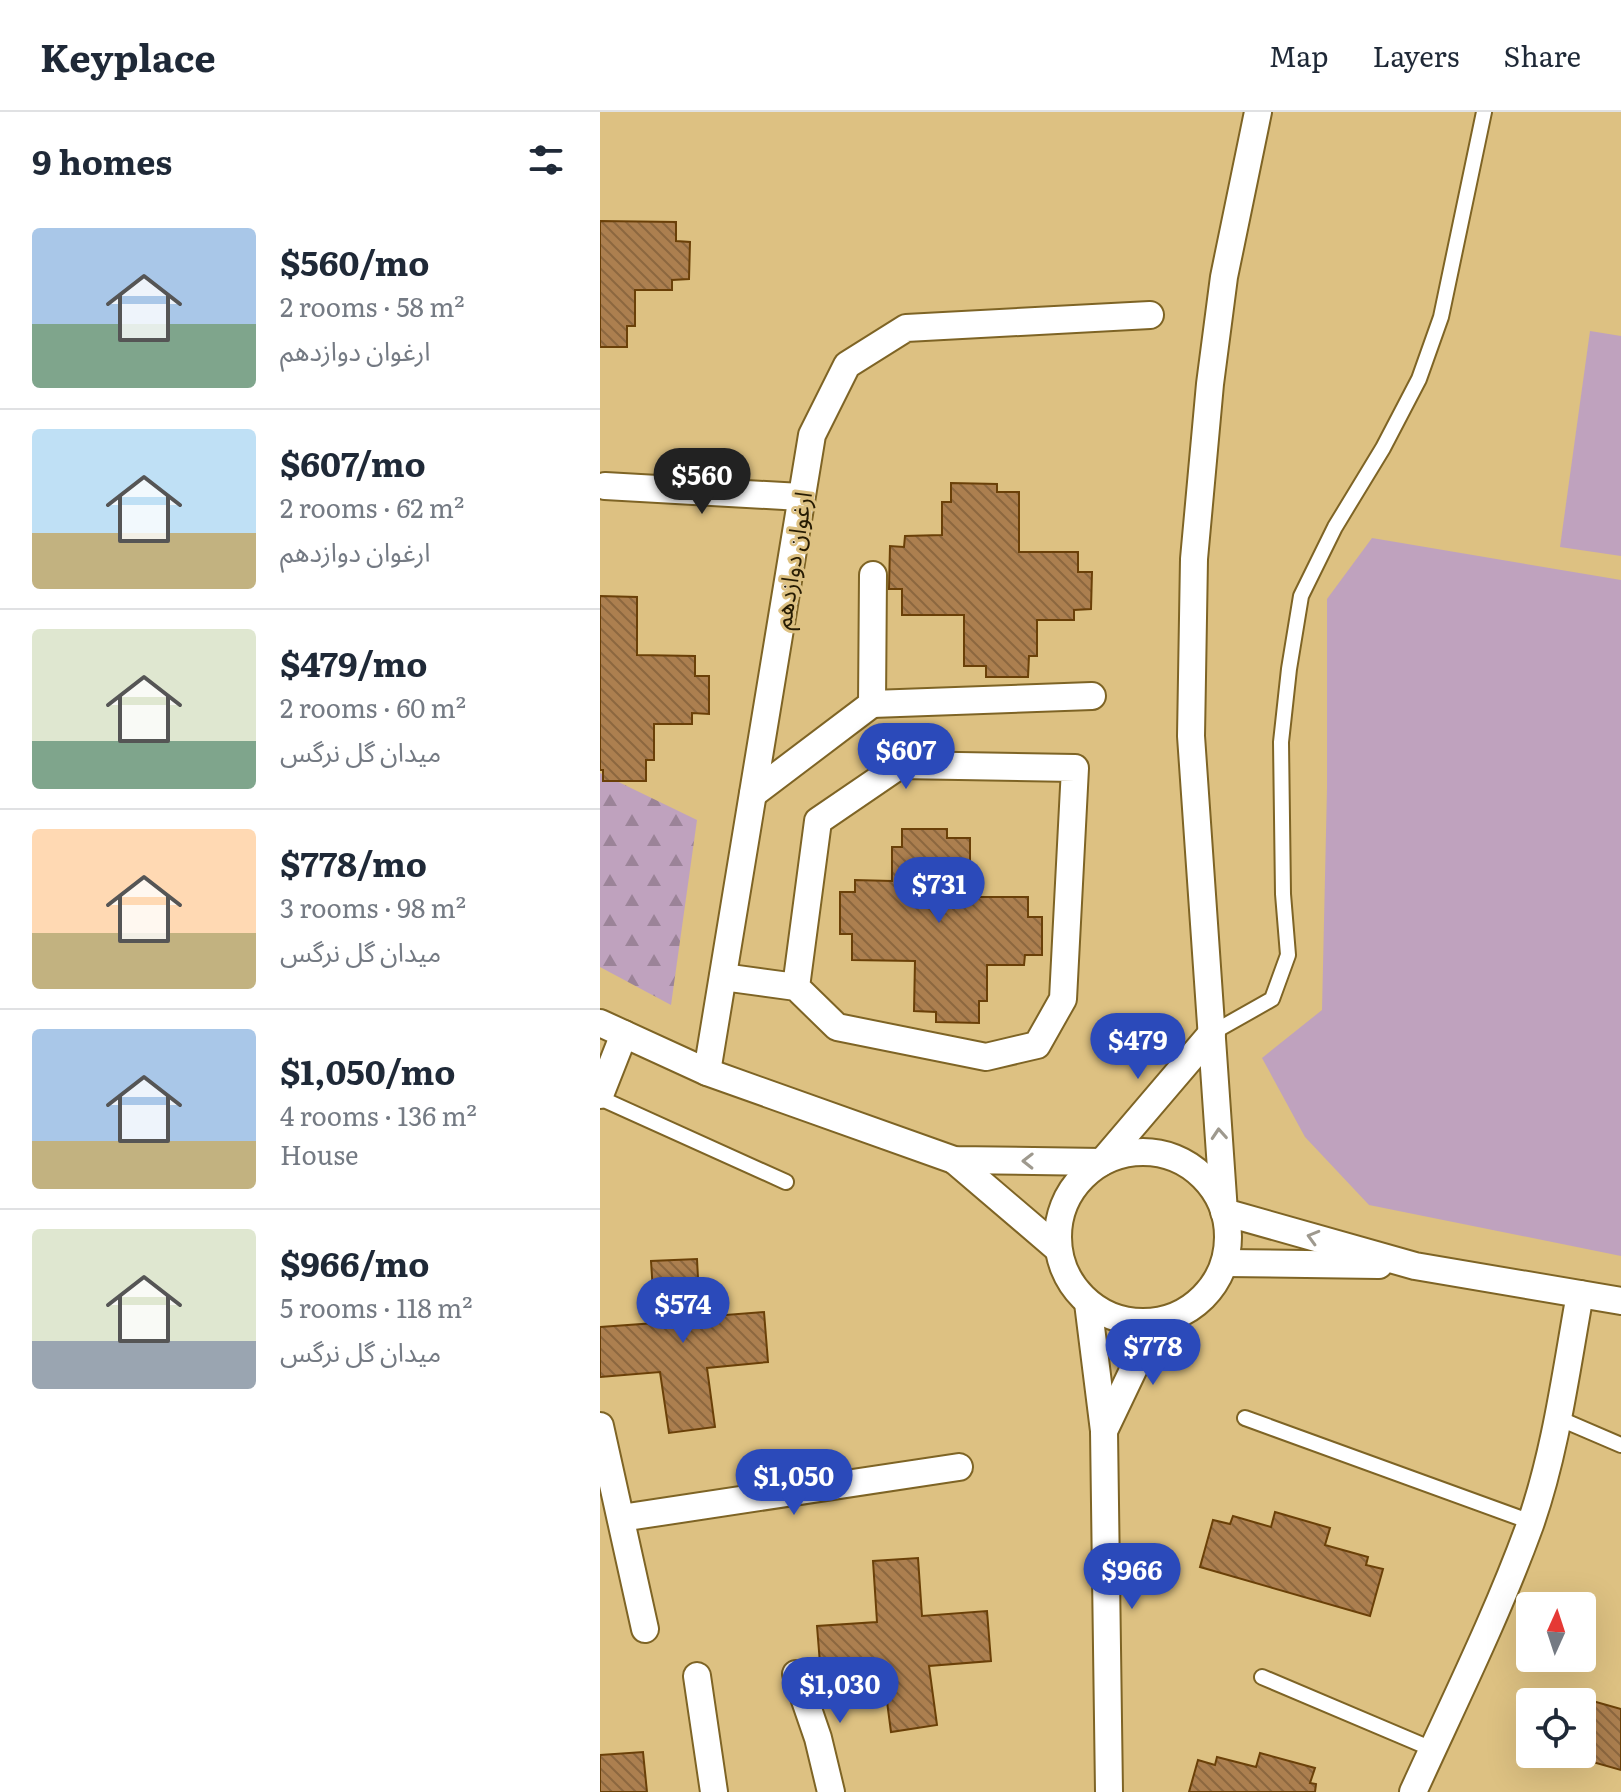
<!DOCTYPE html>
<meta charset="utf-8">
<style>
:root{--surface:#fff;--page:#f6f6f7;--text:#1f2937;--muted:#747a83;--line:#e0e1e3;--accent:#2b4aba}
body{margin:0;font-family:Literata,"Noto Sans Arabic",serif;background:var(--page);color:var(--text);height:100vh;display:flex;flex-direction:column;font-size:30px;white-space:nowrap}
*{box-sizing:border-box;margin:0}
p{font-size:26px;color:var(--muted)}
.icon{flex:none;width:44px;height:44px;fill:none;stroke:currentColor;stroke-width:2;stroke-linecap:round;stroke-linejoin:round}
.map{position:relative;flex:1;overflow:hidden}
.panel{display:flex;flex-direction:column;background:var(--surface);width:600px}
.panel>*{flex:none}
.needle{width:52px;rotate:3deg}
.fabs{position:absolute;left:916px;top:1480px;display:grid;gap:16px}
.fabs a{display:grid;place-items:center;width:80px;height:80px;border-radius:8px;background:var(--surface);box-shadow:0 8px 32px #0002;font-size:40px}
.price{position:absolute;translate:-50% -68px;padding:0 18px;border-radius:28px;background:var(--accent);color:#fff;font-size:26px;line-height:52px;filter:drop-shadow(0 2px 4px #0008)}
.price::after{content:'';position:absolute;left:50%;top:48px;width:24px;height:18px;margin-left:-12px;background:inherit;clip-path:polygon(0 0,100% 0,50% 100%)}
.price.active{background:#222;color:#fff}
ul{padding:0;list-style:none}
li{display:flex;align-items:center;gap:24px;height:200px;padding:0 32px}
li+li{border-top:2px solid var(--line)}
li span{display:grid;place-items:center;flex:none;width:224px;height:160px;border-radius:8px;color:#555}
li>.icon{margin-inline-start:auto}
span .icon{width:96px;height:96px;fill:#fffc;stroke-width:1}
li b{font-size:34px}
h2{display:flex;justify-content:space-between;align-items:center;height:96px;padding:0 32px;font-size:34px}
header{display:flex;align-items:center;gap:48px;box-sizing:border-box;height:112px;padding:0 40px;background:var(--surface);border-bottom:2px solid var(--line)}
header strong{font-size:38px}
nav{display:flex;gap:44px;margin-inline-start:auto;font-size:28px}
main{display:flex;flex:1;min-height:0}
.map>svg:first-child{display:block}
.forest{fill:url(#forest-firs)}
.park{fill:#bfa2be}
.building{fill:url(#building-back-hatch);stroke:#6a4008;stroke-width:2}
.lines{fill:none;stroke-linecap:round;stroke-linejoin:round}
.lane-casing{stroke:#7e6425;stroke-width:18}
.street-casing{stroke:#7e6425;stroke-width:30}
.lane{stroke:#fff;stroke-width:14}
.street{stroke:#fff;stroke-width:26}
.oneway{stroke:#9e998e}
.labels{text-anchor:middle;dominant-baseline:central;stroke-width:6;stroke-linejoin:round;paint-order:stroke}
.street-label{font-size:24px;fill:#271c03;stroke:#ddc182}
</style>
<header>
<strong>Keyplace</strong>
<nav><a>Map</a><a>Layers</a><a>Share</a></nav>
</header>
<main>
<section class="panel">
<h2>9 homes<svg class="icon" aria-label="filters" viewBox="0 0 24 24"><path d="M4 7h16M4 17h16"/><circle cx="9" cy="7" r="2"/><circle cx="15" cy="17" r="2"/></svg></h2>
<ul>
<li><span style="background:linear-gradient(#a9c7e8 60%,#7fa58c 0)"><svg class="icon" aria-label="home" viewBox="0 0 24 24"><path d="M3 11l9-7 9 7M6 9v11h12V9"/></svg></span><div><b>$560/mo</b><p>2 rooms · 58 m²</p><p>ارغوان دوازدهم</p></div></li>
<li><span style="background:linear-gradient(#bfe0f5 65%,#c2b280 0)"><svg class="icon" aria-label="home" viewBox="0 0 24 24"><path d="M3 11l9-7 9 7M6 9v11h12V9"/></svg></span><div><b>$607/mo</b><p>2 rooms · 62 m²</p><p>ارغوان دوازدهم</p></div></li>
<li><span style="background:linear-gradient(#dfe7d0 70%,#7fa58c 0)"><svg class="icon" aria-label="home" viewBox="0 0 24 24"><path d="M3 11l9-7 9 7M6 9v11h12V9"/></svg></span><div><b>$479/mo</b><p>2 rooms · 60 m²</p><p>میدان گل نرگس</p></div></li>
<li><span style="background:linear-gradient(#ffd9b3 65%,#c2b280 0)"><svg class="icon" aria-label="home" viewBox="0 0 24 24"><path d="M3 11l9-7 9 7M6 9v11h12V9"/></svg></span><div><b>$778/mo</b><p>3 rooms · 98 m²</p><p>میدان گل نرگس</p></div></li>
<li><span style="background:linear-gradient(#a9c7e8 70%,#c2b280 0)"><svg class="icon" aria-label="home" viewBox="0 0 24 24"><path d="M3 11l9-7 9 7M6 9v11h12V9"/></svg></span><div><b>$1,050/mo</b><p>4 rooms · 136 m²</p><p>House</p></div></li>
<li><span style="background:linear-gradient(#dfe7d0 70%,#9aa5b1 0)"><svg class="icon" aria-label="home" viewBox="0 0 24 24"><path d="M3 11l9-7 9 7M6 9v11h12V9"/></svg></span><div><b>$966/mo</b><p>5 rooms · 118 m²</p><p>میدان گل نرگس</p></div></li>
</ul>
</section>
<div class="map">
<svg width="1021" height="1680" viewBox="0 0 1021 1680">
<defs>
<pattern id="forest-firs" width="22" height="20" patternUnits="userSpaceOnUse" patternTransform="scale(2)"><rect width="22" height="20" fill="#bfa2be"/><path d="M5 1l3.5 6h-7zM16 11l3.5 6h-7z" fill="#9b8398"/></pattern>
<pattern id="building-back-hatch" width="6" height="6" patternUnits="userSpaceOnUse" patternTransform="scale(2)"><rect width="6" height="6" fill="#ac7f4f"/><path d="M-1 5l2 2M0 0l6 6M5-1l2 2" fill="none" stroke="#8c673f"/></pattern>
</defs>
<rect width="100%" height="100%" fill="#ddc182"/>
<!-- forest -->
<path class="forest" d="M 0,661 L 97,708 L 71,893 L 0,855 Z"/>
<!-- park -->
<g class="park">
<path d="M 990,219 L 1021,224 L 1021,444 L 960,435 Z"/>
<path d="M 772,426 L 1021,468 L 1021,1144 L 769,1093 L 705,1025 L 662,946 L 722,898 L 727,676 L 727,487 Z"/>
</g>
<!-- building -->
<g class="building">
<path d="M 0,109 L 76,110 L 76,129 L 90,130 L 89,167 L 72,168 L 72,178 L 35,178 L 35,214 L 27,214 L 27,235 L 0,235 Z"/>
<path d="M 351,371 L 397,372 L 397,380 L 419,380 L 419,440 L 478,440 L 478,460 L 492,460 L 491,497 L 474,498 L 474,508 L 437,508 L 437,544 L 429,544 L 428,565 L 386,565 L 386,554 L 364,554 L 364,503 L 302,503 L 302,477 L 289,477 L 290,434 L 304,435 L 305,424 L 342,423 L 342,390 L 351,390 Z"/>
<path d="M 0,484 L 37,485 L 37,543 L 95,544 L 95,564 L 109,564 L 109,602 L 92,601 L 92,612 L 54,612 L 54,648 L 46,648 L 46,669 L 3,669 L 3,658 L 0,658 Z"/>
<path d="M 302,717 L 347,717 L 347,726 L 370,726 L 370,785 L 428,785 L 428,805 L 442,805 L 442,843 L 425,843 L 424,853 L 387,853 L 387,889 L 379,889 L 379,911 L 336,910 L 336,900 L 314,899 L 315,849 L 252,848 L 252,822 L 240,822 L 240,780 L 255,780 L 255,768 L 292,769 L 292,735 L 302,735 Z"/>
<path d="M 97,1147 L 100,1205 L 164,1200 L 168,1250 L 107,1256 L 115,1315 L 69,1321 L 60,1260 L 0,1265 L 0,1215 L 55,1211 L 51,1149 Z"/>
<path d="M 675,1400 L 730,1416 L 725,1433 L 768,1445 L 766,1453 L 783,1457 L 770,1504 L 600,1455 L 613,1408 L 630,1412 L 633,1404 L 671,1415 Z"/>
<path d="M 318,1446 L 322,1504 L 387,1499 L 391,1549 L 329,1554 L 337,1613 L 291,1620 L 283,1559 L 221,1564 L 217,1514 L 277,1510 L 273,1449 Z"/>
<path d="M 982,1586 L 1021,1597 L 1021,1658 L 982,1647 Z"/>
<path d="M 43,1640 L 47,1680 L 0,1680 L 0,1643 Z"/>
<path d="M 660,1641 L 715,1656 L 710,1671 L 716,1672 L 715,1680 L 589,1680 L 598,1648 L 615,1653 L 617,1645 L 656,1655 Z"/>
</g>
<g class="lines">
<!-- lane casing -->
<g class="lane-casing">
<g id="lane">
<path d="M 612,921 L 672,887 L 688,843 L 683,782 L 681,630 L 689,557 L 701,484 L 735,415 L 783,336 L 819,267 L 841,205 L 884,0"/>
<path d="M 0,986 L 186,1070"/>
<path d="M 645,1306 L 931,1410"/>
<path d="M 958,1306 L 1021,1333"/>
<path d="M 662,1565 L 832,1637"/>
</g>
</g>
<!-- street casing -->
<g class="street-casing">
<g id="street">
<path d="M 658,0 L 624,165 L 610,272 L 594,447 L 591,624 L 624,1100 L 815,1154 L 1021,1189"/>
<path d="M 5,374 L 201,385"/>
<path d="M 272,592 L 492,584"/>
<path d="M 153,682 L 272,592 L 273,463"/>
<path d="M 123,865 L 196,875 L 218,709 L 300,653 L 475,656 L 463,887 L 437,933 L 386,945 L 237,915 L 196,875"/>
<path d="M 0,911 L 107,960 L 354,1048 L 502,1050 L 612,921"/>
<path d="M 107,960 L 212,323 L 247,253 L 306,216 L 550,203"/>
<path d="M 0,983 L 24,922"/>
<circle cx="543" cy="1125" r="85"/>
<path d="M 354,1048 L 457,1136"/>
<path d="M 625,1151 L 779,1153"/>
<path d="M 488,1191 L 504,1319 L 509,1680"/>
<path d="M 0,1314 L 45,1517"/>
<path d="M 504,1319 L 556,1210"/>
<path d="M 21,1406 L 359,1355"/>
<path d="M 196,1562 L 218,1626 L 231,1680"/>
<path d="M 97,1564 L 114,1680"/>
<path d="M 813,1680 C 853,1592 897,1504 930,1413 C 956,1339 966,1259 980,1182"/>
</g>
</g>
<!-- lane -->
<use href="#lane" class="lane"/>
<!-- street -->
<use href="#street" class="street"/>
</g>
<!-- one-way arrows -->
<defs><path id="oneway-chevron" d="M-2-3.5L2.5 0L-2 3.5" fill="none" stroke-width="1.6" stroke-linecap="round" stroke-linejoin="round" transform="scale(2)"/></defs>
<g class="oneway">
<use href="#oneway-chevron" transform="translate(619 1022) rotate(-94)"/>
<use href="#oneway-chevron" transform="translate(428 1049) rotate(-179)"/>
<use href="#oneway-chevron" transform="translate(713 1125) rotate(-164)"/>
</g>
<g class="labels">
<!-- street labels -->
<g class="street-label">
<text transform="translate(191 448) rotate(-81)">ارغوان دوازدهم</text>
</g>
</g>
</svg>
<div class="fabs">
<a><svg class="needle" viewBox="-14 -14 28 28"><path d="M0-13l5 13h-10z" fill="#e53935"/><path d="M0 13l5-13h-10z" fill="#747a83"/></svg></a>
<a><svg class="icon" aria-label="locate" viewBox="0 0 24 24"><circle cx="12" cy="12" r="6"/><path d="M12 2v4M12 18v4M2 12h4M18 12h4"/></svg></a>
</div>
<b class="price active" style="left:102px;top:404px">$560</b>
<b class="price" style="left:306px;top:679px">$607</b>
<b class="price" style="left:339px;top:813px">$731</b>
<b class="price" style="left:538px;top:969px">$479</b>
<b class="price" style="left:83px;top:1233px">$574</b>
<b class="price" style="left:553px;top:1275px">$778</b>
<b class="price" style="left:194px;top:1405px">$1,050</b>
<b class="price" style="left:532px;top:1499px">$966</b>
<b class="price" style="left:240px;top:1613px">$1,030</b>
</div>
</main>
